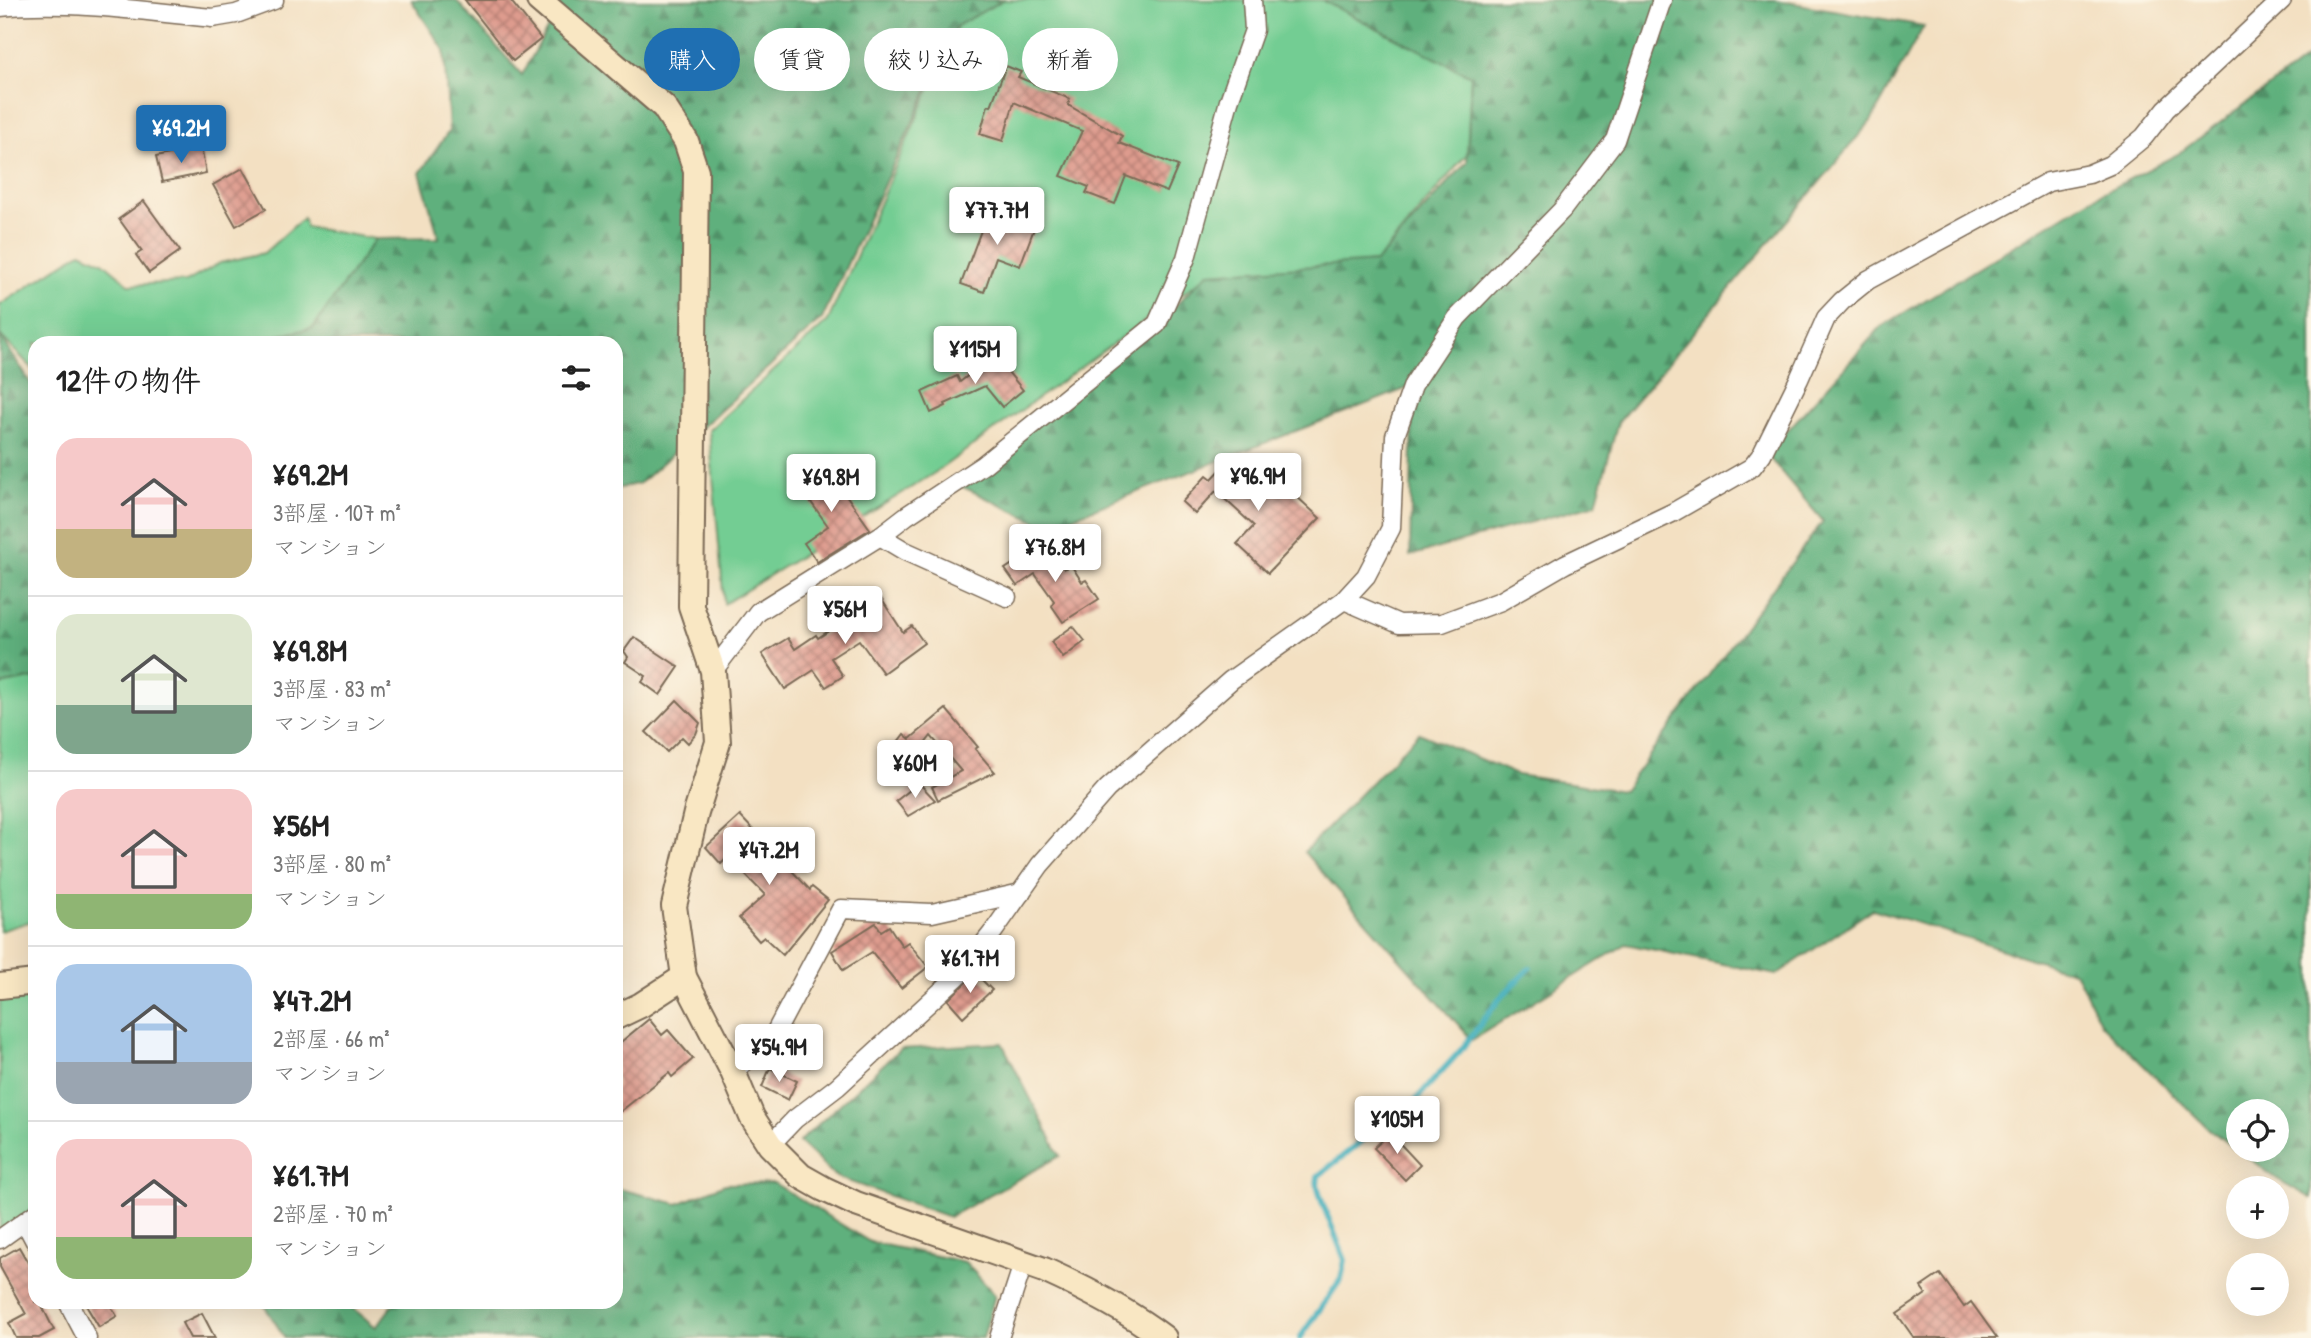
<!DOCTYPE html>
<html lang="ja">
<meta charset="utf-8">
<style>
:root{--surface:#fff;--page:#f6f6f6;--text:#222;--muted:#767676;--line:#e0e0e0;--accent:#1f6fb2}
body{margin:0;font-family:"Patrick Hand","Klee One",sans-serif;background:var(--page);color:var(--text);height:100vh;display:flex;flex-direction:column;font-size:26px;white-space:nowrap}
*{box-sizing:border-box;margin:0}
p{font-size:23px;color:var(--muted)}
.icon{flex:none;width:38px;height:38px;fill:none;stroke:currentColor;stroke-width:2;stroke-linecap:round;stroke-linejoin:round}
.map{position:relative;flex:1;overflow:hidden}
.panel{position:absolute;left:28px;top:336px;width:595px;height:973px;display:flex;flex-direction:column;background:var(--surface);border-radius:21px;box-shadow:0 7px 28px #0002}
.panel>*{flex:none}
.top-card{position:absolute;left:644px;top:28px;width:665px;height:63px;display:flex;gap:14px}
.tools{position:absolute;left:2226px;top:1099px;display:grid;gap:14px}
.tools a{display:grid;place-items:center;width:63px;height:63px;border-radius:50%;background:var(--surface);box-shadow:0 7px 28px #0002;font-size:35px}
.price{position:absolute;translate:-50% -60px;padding:0 16px;border-radius:7px;background:#fff;color:#222;font-size:23px;line-height:46px;filter:drop-shadow(0 2px 4px #0008)}
.price::after{content:'';position:absolute;left:50%;top:42px;width:21px;height:16px;margin-left:-10px;background:inherit;clip-path:polygon(0 0,100% 0,50% 100%)}
.price.selected{background:var(--accent);color:#fff}
ul{padding:0;list-style:none}
li{display:flex;align-items:center;gap:21px;height:175px;padding:0 28px}
li+li{border-top:2px solid var(--line)}
li span{display:grid;place-items:center;flex:none;width:196px;height:140px;border-radius:21px;color:#555}
li>.icon{margin-inline-start:auto}
span .icon{width:84px;height:84px;fill:#fffc;stroke-width:1}
li b{font-size:30px}
h2{display:flex;justify-content:space-between;align-items:center;height:84px;padding:0 28px;font-size:30px}
.chip{padding:0 24px;border-radius:32px;background:var(--surface);box-shadow:0 7px 28px #0002;font-size:24px;line-height:63px}
.chip.selected{background:var(--accent);color:#fff}
.map>svg:first-child{display:block}
.green{fill:#73cd93;stroke:#577c58;stroke-width:2}
.forest{fill:url(#forest-firs);stroke:#4c6d4e;stroke-width:2;fill-rule:evenodd}
.lines{fill:none;stroke-linecap:round;stroke-linejoin:round}
.stream{stroke:#3eadbb;stroke-width:6}
.building{fill:url(#building-cross-hatch)}
.street-casing{stroke:#7b6a57;stroke-width:21}
.secondary-casing{stroke:#7b6a57;stroke-width:28}
.street{stroke:#fff;stroke-width:18}
.secondary{stroke:#f9e7c3;stroke-width:24}
</style>
<div class="map">
<svg width="2311" height="1338" viewBox="0 0 2311 1338">
<defs>
<pattern id="forest-firs" width="22" height="20" patternUnits="userSpaceOnUse" patternTransform="scale(1.75)"><rect width="22" height="20" fill="#5eb07d"/><path d="M5 1l3.5 6h-7zM16 11l3.5 6h-7z" fill="#4f8f66"/></pattern>
<pattern id="building-cross-hatch" width="8" height="8" patternUnits="userSpaceOnUse" patternTransform="scale(1.75)"><rect width="8" height="8" fill="#de9b8e"/><path d="M0 0l8 8M0 8l8-8" fill="none" stroke="#b57f73"/></pattern>
</defs>
<rect width="100%" height="100%" fill="#fcf5e5"/>
<filter id="ink" filterUnits="userSpaceOnUse"><feTurbulence type="fractalNoise" baseFrequency=".0143" numOctaves="2"/><feDisplacementMap in="SourceGraphic" scale="14" xChannelSelector="R" yChannelSelector="G"/><feConvolveMatrix kernelMatrix="1 2 1 2 8 2 1 2 1" color-interpolation-filters="sRGB"/></filter>
<filter id="wash" filterUnits="userSpaceOnUse"><feTurbulence type="fractalNoise" baseFrequency=".00686" numOctaves="4" result="noise"/><feDisplacementMap in="SourceGraphic" scale="28" xChannelSelector="R" yChannelSelector="G"/><feGaussianBlur stdDeviation="1.57" result="paint"/><feColorMatrix in="noise" values="0 0 0 0 0 0 0 0 0 0 0 0 0 0 0 0 0 1.4 0 .05"/><feComposite in="paint" operator="in"/></filter>
<g filter="url(#wash)">
<rect width="100%" height="100%" fill="#f3e0c2"/>
<!-- green -->
<g class="green">
<path d="M 1003,0 L 1322,0 L 1471,76 L 1467,154 L 1376,262 L 1200,281 L 936,472 L 724,604 L 709,430 L 828,321 L 957,26 Z"/>
<path d="M 303,218 L 306,227 L 375,239 L 313,328 L 242,343 L 35,343 L 35,371 L 0,335 L 0,305 L 81,252 L 103,262 L 130,285 L 186,282 L 220,263 L 264,253 Z"/>
<path d="M 35,678 L 35,920 L 0,931 L 0,685 Z"/>
<path d="M 35,990 L 35,1213 L 0,1232 L 0,995 Z"/>
</g>
<!-- forest -->
<g class="forest">
<path d="M 411,0 L 456,0 L 522,75 L 563,0 L 1003,0 L 957,26 L 822,319 L 640,483 L 616,489 L 616,343 L 247,343 L 313,328 L 375,239 L 439,238 L 420,173 L 449,131 L 444,50 Z"/>
<path d="M 1322,0 L 1776,0 L 1924,26 L 1871,121 L 1618,422 L 1596,504 L 1410,556 L 1413,386 L 1047,527 L 959,485 L 1157,324 L 1208,273 L 1376,262 L 1467,162 L 1471,76 Z"/>
<path d="M 2311,55 L 2311,1198 L 2277,1179 L 2209,1129 L 2101,1024 L 2076,973 L 1873,909 L 1776,975 L 1626,944 L 1472,1040 L 1304,852 L 1419,733 L 1517,775 L 1623,791 L 1823,521 L 1766,454 L 1881,327 L 2089,200 L 2178,154 ZM 2238,1111 L 2277,1111 L 2277,1150 L 2238,1150 Z"/>
<path d="M 0,335 L 35,390 L 35,678 L 0,685 Z"/>
<path d="M 1002,1043 L 1060,1156 L 949,1217 L 836,1177 L 799,1142 L 900,1049 Z"/>
<path d="M 774,1183 L 870,1242 L 965,1262 L 995,1295 L 983,1338 L 285,1338 L 262,1302 L 345,1302 L 376,1327 L 395,1302 L 616,1302 L 616,1188 L 678,1204 L 725,1184 Z"/>
</g>
<g class="lines">
<!-- stream -->
<path class="stream" d="M 1300,1338 L 1341,1279 L 1345,1260 L 1322,1202 L 1317,1185 L 1318,1176 L 1363,1140 L 1400,1117 L 1461,1050 L 1500,998 L 1530,968"/>
</g>
<g id="blocks">
<!-- building -->
<g class="building">
<path d="M 465,0 L 510,0 L 541,39 L 513,61 Z"/>
<path d="M 1006,66 L 1021,72 L 1018,77 L 1070,99 L 1068,105 L 1122,136 L 1119,143 L 1178,166 L 1167,192 L 1126,176 L 1115,204 L 1086,193 L 1089,187 L 1061,176 L 1082,131 L 1014,102 L 1003,141 L 980,134 L 988,105 L 991,106 Z"/>
<path d="M 201,147 L 206,173 L 162,182 L 156,157 Z"/>
<path d="M 243,168 L 266,209 L 236,226 L 213,185 Z"/>
<path d="M 144,201 L 180,251 L 149,273 L 136,255 L 142,251 L 119,219 Z"/>
<path d="M 989,209 L 1035,226 L 1020,266 L 996,257 L 984,292 L 961,284 Z"/>
<path d="M 994,355 L 1023,390 L 1002,407 L 985,386 L 945,404 L 946,406 L 931,413 L 922,392 L 957,376 L 960,382 Z"/>
<path d="M 1233,462 L 1253,480 L 1255,477 L 1274,494 L 1283,484 L 1320,518 L 1268,573 L 1237,544 L 1254,526 L 1216,491 L 1195,514 L 1182,502 L 1207,475 L 1212,479 L 1225,465 L 1229,467 Z"/>
<path d="M 825,465 L 870,529 L 817,562 L 804,543 L 828,526 L 798,484 Z"/>
<path d="M 1034,550 L 1045,565 L 1056,557 L 1064,569 L 1071,565 L 1082,582 L 1086,580 L 1099,599 L 1063,622 L 1052,606 L 1054,601 L 1035,574 L 1017,586 L 1005,569 Z"/>
<path d="M 880,597 L 903,632 L 912,626 L 924,643 L 883,673 L 859,640 L 831,658 L 843,676 L 826,687 L 814,670 L 785,689 L 762,654 L 788,638 L 795,649 L 816,635 L 818,638 Z"/>
<path d="M 1073,626 L 1085,641 L 1063,658 L 1051,642 Z"/>
<path d="M 634,637 L 679,667 L 660,695 L 642,682 L 646,676 L 625,662 L 628,657 L 624,651 Z"/>
<path d="M 677,700 L 700,723 L 696,734 L 688,743 L 682,737 L 667,752 L 646,732 Z"/>
<path d="M 946,709 L 978,747 L 975,749 L 995,772 L 938,800 L 932,787 L 961,771 L 931,736 L 903,772 L 885,759 L 904,734 L 910,739 Z"/>
<path d="M 919,783 L 935,800 L 908,816 L 896,801 Z"/>
<path d="M 740,816 L 810,890 L 812,887 L 828,900 L 783,955 L 764,937 L 759,941 L 739,918 L 765,895 L 728,857 L 721,864 L 706,847 Z"/>
<path d="M 876,923 L 881,931 L 889,926 L 902,946 L 908,942 L 928,967 L 901,988 L 872,952 L 843,970 L 832,951 Z"/>
<path d="M 975,973 L 992,990 L 963,1017 L 948,1000 Z"/>
<path d="M 649,1019 L 662,1035 L 668,1030 L 693,1059 L 672,1077 L 669,1073 L 616,1115 L 616,1046 Z"/>
<path d="M 770,1068 L 797,1081 L 788,1100 L 762,1087 Z"/>
<path d="M 1390,1133 L 1420,1165 L 1405,1180 L 1374,1148 Z"/>
<path d="M 19,1247 L 35,1275 L 35,1302 L 40,1302 L 54,1330 L 39,1338 L 16,1338 L 9,1323 L 26,1314 L 0,1267 L 0,1258 Z"/>
<path d="M 1940,1274 L 1964,1307 L 1971,1302 L 1997,1338 L 1914,1338 L 1897,1314 L 1926,1294 L 1921,1287 Z"/>
<path d="M 96,1302 L 108,1302 L 117,1316 L 99,1327 L 87,1307 Z"/>
<path d="M 202,1313 L 215,1338 L 190,1338 L 182,1323 Z"/>
</g>
</g>
</g>
<g filter="url(#ink)">
<use href="#blocks" fill-opacity="0" stroke="#7b6a57" stroke-width="2"/>
<g class="lines">
<!-- street casing -->
<g class="street-casing">
<g id="street">
<path d="M 0,7 C 66,0 146,11 212,18 L 236,14 L 274,0"/>
<path d="M 880,536 L 905,551 L 1007,597"/>
<path d="M 1344,600 L 1399,624 L 1442,623 L 1501,601 L 1565,564 L 1672,513 L 1752,467 L 1762,454 L 1799,379 L 1826,318 L 1842,301 L 1868,280 L 2048,182 L 2089,174 L 2110,165 L 2144,137 L 2166,109 L 2282,0"/>
<path d="M 713,671 L 758,612 L 880,536 L 906,516 L 983,465 L 1157,324 L 1186,258 L 1229,101 L 1254,30 L 1252,0"/>
<path d="M 733,1072 L 773,1037 L 841,909 L 932,913 L 1021,893"/>
<path d="M 770,1145 L 795,1119 L 837,1087 L 959,975 L 993,932 L 1040,865 L 1107,789 L 1231,680 L 1344,600 L 1366,576 L 1391,528 L 1395,436 L 1413,385 L 1457,318 L 1562,210 L 1615,140 L 1662,0"/>
<path d="M 25,1222 L 35,1241"/>
<path d="M 0,1239 L 35,1214"/>
<path d="M 68,1302 L 87,1338"/>
<path d="M 999,1338 L 1023,1264"/>
</g>
</g>
<!-- secondary casing -->
<g class="secondary-casing">
<g id="secondary">
<path d="M 539,0 L 664,107 L 686,141 L 696,171 L 691,606 L 713,671 L 718,742 L 696,813 L 674,906 L 684,977 L 733,1072 L 752,1117 L 770,1145 L 801,1176 L 824,1189 L 856,1204 L 1044,1270 C 1086,1289 1127,1310 1164,1338"/>
<path d="M 0,986 L 35,982"/>
<path d="M 616,1017 L 641,1005 L 684,977"/>
</g>
</g>
<!-- street -->
<use href="#street" class="street"/>
<!-- secondary -->
<use href="#secondary" class="secondary"/>
</g>
</g>
</svg>
<div class="tools">
<a><svg class="icon" aria-label="locate" viewBox="0 0 24 24"><circle cx="12" cy="12" r="6"/><path d="M12 2v4M12 18v4M2 12h4M18 12h4"/></svg></a>
<a>+</a>
<a>−</a>
</div>
<b class="price selected" style="left:181px;top:165px">¥69.2M</b>
<b class="price" style="left:997px;top:247px">¥77.7M</b>
<b class="price" style="left:975px;top:386px">¥115M</b>
<b class="price" style="left:1258px;top:513px">¥96.9M</b>
<b class="price" style="left:831px;top:514px">¥69.8M</b>
<b class="price" style="left:1055px;top:584px">¥76.8M</b>
<b class="price" style="left:845px;top:646px">¥56M</b>
<b class="price" style="left:915px;top:800px">¥60M</b>
<b class="price" style="left:769px;top:887px">¥47.2M</b>
<b class="price" style="left:970px;top:995px">¥61.7M</b>
<b class="price" style="left:779px;top:1084px">¥54.9M</b>
<b class="price" style="left:1397px;top:1156px">¥105M</b>
<div class="top-card">
<a class="chip selected">購入</a>
<a class="chip">賃貸</a>
<a class="chip">絞り込み</a>
<a class="chip">新着</a>
</div>
<section class="panel">
<h2>12件の物件<svg class="icon" aria-label="filters" viewBox="0 0 24 24"><path d="M4 7h16M4 17h16"/><circle cx="9" cy="7" r="2"/><circle cx="15" cy="17" r="2"/></svg></h2>
<ul>
<li><span style="background:linear-gradient(#f6c9c9 65%,#c2b280 0)"><svg class="icon" aria-label="home" viewBox="0 0 24 24"><path d="M3 11l9-7 9 7M6 9v11h12V9"/></svg></span><div><b>¥69.2M</b><p>3部屋 · 107 m²</p><p>マンション</p></div></li>
<li><span style="background:linear-gradient(#dfe7d0 65%,#7fa58c 0)"><svg class="icon" aria-label="home" viewBox="0 0 24 24"><path d="M3 11l9-7 9 7M6 9v11h12V9"/></svg></span><div><b>¥69.8M</b><p>3部屋 · 83 m²</p><p>マンション</p></div></li>
<li><span style="background:linear-gradient(#f6c9c9 75%,#8fb573 0)"><svg class="icon" aria-label="home" viewBox="0 0 24 24"><path d="M3 11l9-7 9 7M6 9v11h12V9"/></svg></span><div><b>¥56M</b><p>3部屋 · 80 m²</p><p>マンション</p></div></li>
<li><span style="background:linear-gradient(#a9c7e8 70%,#9aa5b1 0)"><svg class="icon" aria-label="home" viewBox="0 0 24 24"><path d="M3 11l9-7 9 7M6 9v11h12V9"/></svg></span><div><b>¥47.2M</b><p>2部屋 · 66 m²</p><p>マンション</p></div></li>
<li><span style="background:linear-gradient(#f6c9c9 70%,#8fb573 0)"><svg class="icon" aria-label="home" viewBox="0 0 24 24"><path d="M3 11l9-7 9 7M6 9v11h12V9"/></svg></span><div><b>¥61.7M</b><p>2部屋 · 70 m²</p><p>マンション</p></div></li>
</ul>
</section>
</div>
